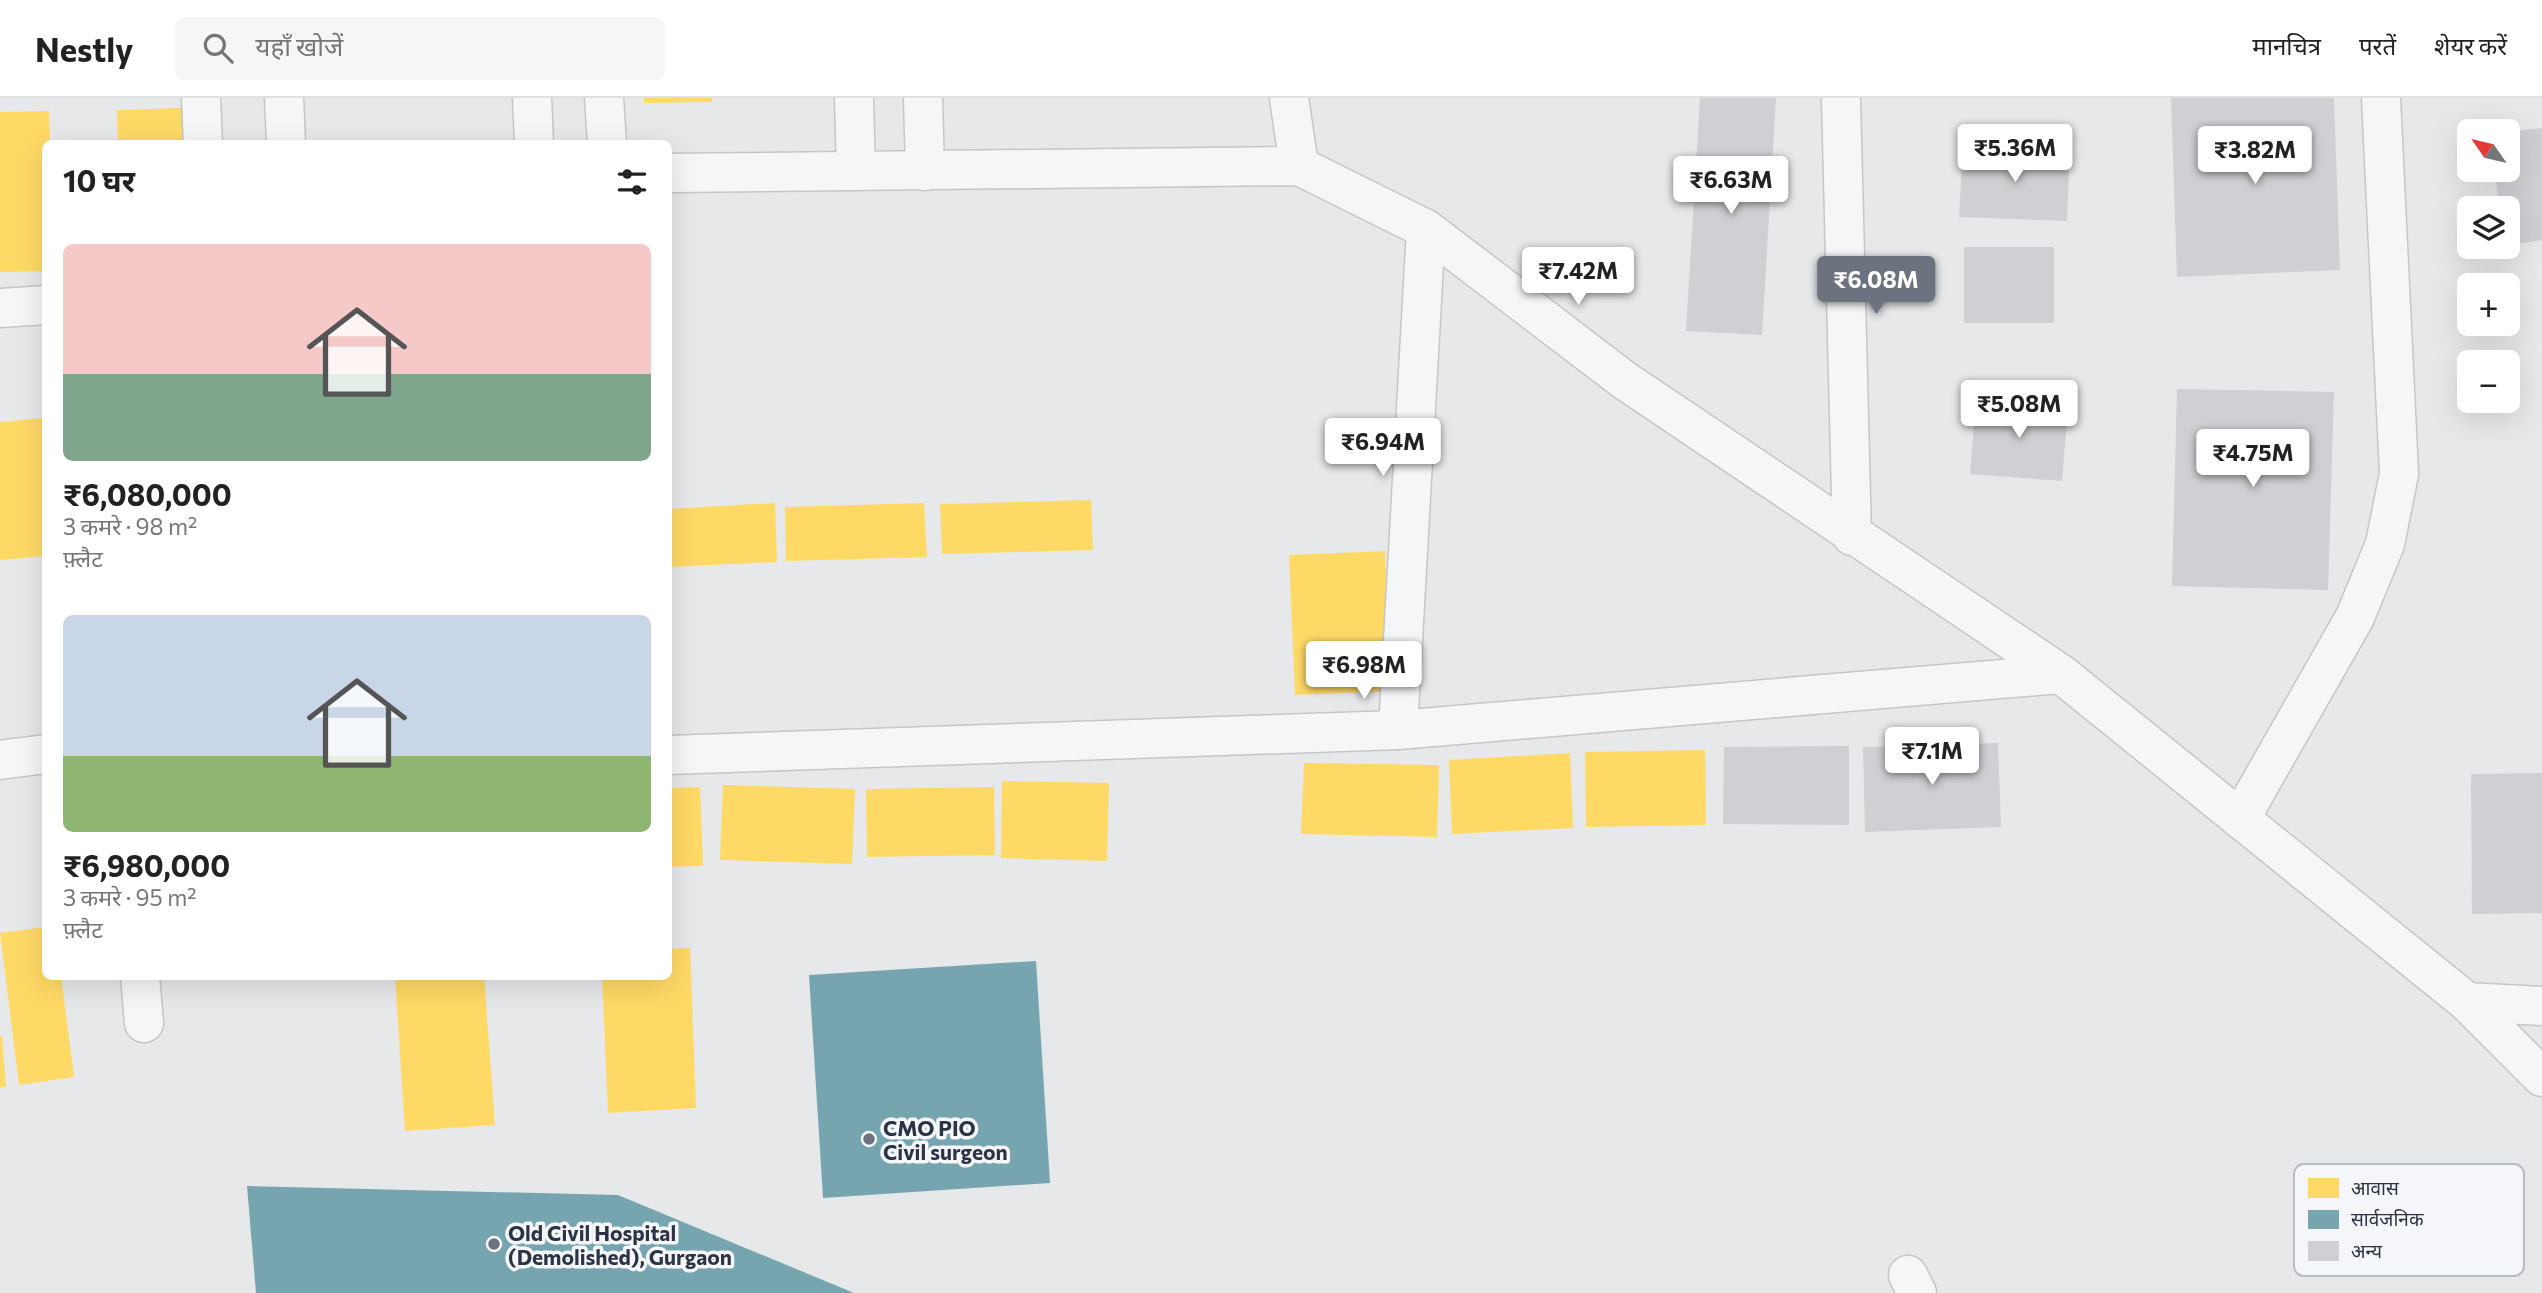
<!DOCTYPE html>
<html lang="hi">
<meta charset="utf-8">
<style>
:root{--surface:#fff;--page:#f6f6f6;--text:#222;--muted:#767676;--line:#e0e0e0;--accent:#6c737f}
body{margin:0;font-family:Commissioner,"Noto Sans Devanagari",sans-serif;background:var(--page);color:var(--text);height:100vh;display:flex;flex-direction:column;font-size:26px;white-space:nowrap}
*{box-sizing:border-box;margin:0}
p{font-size:23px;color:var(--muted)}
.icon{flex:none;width:38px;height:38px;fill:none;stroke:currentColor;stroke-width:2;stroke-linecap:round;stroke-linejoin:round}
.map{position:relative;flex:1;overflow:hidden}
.sheet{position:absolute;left:42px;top:42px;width:630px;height:840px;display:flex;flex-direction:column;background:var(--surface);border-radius:10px;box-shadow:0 7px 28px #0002}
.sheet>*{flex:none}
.needle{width:46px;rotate:304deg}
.buttons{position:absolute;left:2457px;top:21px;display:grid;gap:14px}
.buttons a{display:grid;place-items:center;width:63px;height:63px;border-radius:10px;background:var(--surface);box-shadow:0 7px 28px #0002;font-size:35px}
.price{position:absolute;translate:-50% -60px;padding:0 16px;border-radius:7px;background:#fff;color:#222;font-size:23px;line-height:46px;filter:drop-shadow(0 2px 4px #0008)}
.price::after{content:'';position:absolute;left:50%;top:42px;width:21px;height:16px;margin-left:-10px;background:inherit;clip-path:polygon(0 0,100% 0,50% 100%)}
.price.selected{background:var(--accent);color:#fff}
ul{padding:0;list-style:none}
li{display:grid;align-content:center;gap:14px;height:371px;padding:0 21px}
li span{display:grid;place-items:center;height:217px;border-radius:10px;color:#555}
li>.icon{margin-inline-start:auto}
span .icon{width:126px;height:126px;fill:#fffc;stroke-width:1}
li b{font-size:30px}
h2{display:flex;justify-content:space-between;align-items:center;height:84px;padding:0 21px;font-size:30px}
header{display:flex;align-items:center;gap:42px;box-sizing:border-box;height:98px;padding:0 35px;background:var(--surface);border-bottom:2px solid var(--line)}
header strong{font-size:33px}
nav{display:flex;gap:38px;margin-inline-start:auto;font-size:24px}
.search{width:490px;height:63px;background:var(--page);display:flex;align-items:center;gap:18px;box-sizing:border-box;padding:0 24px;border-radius:10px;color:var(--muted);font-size:26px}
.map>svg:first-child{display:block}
.homes{fill:#ffd966}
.public{fill:#76a5af}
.building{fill:#ced0d3}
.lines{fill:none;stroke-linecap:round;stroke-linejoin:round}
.minor-casing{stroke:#c4c6c8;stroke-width:41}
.minor{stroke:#f5f6f7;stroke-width:38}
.poi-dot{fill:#6c737f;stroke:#f4f6f9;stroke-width:2.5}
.labels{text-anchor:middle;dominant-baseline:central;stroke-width:7;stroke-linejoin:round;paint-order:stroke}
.poi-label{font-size:21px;font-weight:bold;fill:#2b3445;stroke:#f4f6f9;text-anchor:start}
.key{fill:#f4f6f9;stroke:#b8bcc3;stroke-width:2}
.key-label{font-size:19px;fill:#2b3445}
</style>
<header>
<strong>Nestly</strong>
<div class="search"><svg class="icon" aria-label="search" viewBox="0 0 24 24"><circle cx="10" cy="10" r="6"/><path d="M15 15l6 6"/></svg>यहाँ खोजें</div>
<nav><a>मानचित्र</a><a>परतें</a><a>शेयर करें</a></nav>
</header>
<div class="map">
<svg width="2542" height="1195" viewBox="0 0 2542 1195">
<rect width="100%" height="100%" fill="#e6e8ea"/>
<!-- homes -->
<g class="homes">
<path d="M 644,0 L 712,0 L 712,4 L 644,5 Z"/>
<path d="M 182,10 L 182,46 L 118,46 L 117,12 Z"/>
<path d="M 49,13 L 50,46 L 46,46 L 46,173 L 0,174 L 0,14 Z"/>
<path d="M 45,320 L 46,458 L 0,462 L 0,324 Z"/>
<path d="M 1091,402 L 1093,452 L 942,456 L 940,406 Z"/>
<path d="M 775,405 L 777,464 L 668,469 L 668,411 Z"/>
<path d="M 924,405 L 927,459 L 786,463 L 785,409 Z"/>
<path d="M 1385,453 L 1390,593 L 1295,597 L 1289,457 Z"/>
<path d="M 1705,652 L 1706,727 L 1586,729 L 1585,654 Z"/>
<path d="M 1570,655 L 1573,730 L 1452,736 L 1449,662 Z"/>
<path d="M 1304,665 L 1439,667 L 1437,739 L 1301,736 Z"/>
<path d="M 1002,683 L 1109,685 L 1107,763 L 1001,760 Z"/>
<path d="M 723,687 L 855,691 L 852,766 L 720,762 Z"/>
<path d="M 700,689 L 703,768 L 668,769 L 668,690 Z"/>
<path d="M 994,689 L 995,757 L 867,759 L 866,691 Z"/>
<path d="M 46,829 L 46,878 L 61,878 L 74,979 L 19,987 L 0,835 Z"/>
<path d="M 690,850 L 696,1010 L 608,1015 L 602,878 L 668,878 L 668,851 Z"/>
<path d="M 395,878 L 484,878 L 495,1027 L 405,1033 Z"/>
<path d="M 0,938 L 2,938 L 6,989 L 0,989 Z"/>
</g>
<!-- public -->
<g class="public">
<path d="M 1036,863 L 1050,1085 L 823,1100 L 809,877 Z"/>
<path d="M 247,1088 L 618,1097 L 854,1195 L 256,1195 Z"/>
</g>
<!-- building -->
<g class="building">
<path d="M 1700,0 L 1776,0 L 1762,237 L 1686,233 Z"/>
<path d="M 2171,0 L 2334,0 L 2340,172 L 2177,179 Z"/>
<path d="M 2542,30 L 2542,142 L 2508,147 L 2508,110 L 2499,110 L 2495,72 L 2508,72 L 2508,34 Z"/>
<path d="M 1963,48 L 2070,52 L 2067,123 L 1959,119 Z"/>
<rect x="1964" y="149" width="90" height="76"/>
<path d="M 2177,291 L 2334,294 L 2328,492 L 2172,488 Z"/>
<path d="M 1976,302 L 2068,309 L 2062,383 L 1970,376 Z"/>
<path d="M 1998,645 L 2001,729 L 1865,734 L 1863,649 Z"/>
<path d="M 1849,648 L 1849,727 L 1723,726 L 1724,649 Z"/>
<path d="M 2542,675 L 2542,815 L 2472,816 L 2471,676 Z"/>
</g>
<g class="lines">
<!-- minor casing -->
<g class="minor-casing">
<g id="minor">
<path d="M 201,0 L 203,46"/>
<path d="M 284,0 L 286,46"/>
<path d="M 532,0 L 534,46"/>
<path d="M 604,0 L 607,46"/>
<path d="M 854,0 L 856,73"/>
<path d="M 923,0 L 925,73"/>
<path d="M 1289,0 L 1299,68"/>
<path d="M 1841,0 L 1852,438"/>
<path d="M 668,75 L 1299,68 L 1426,131 L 1624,282 L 2061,576 L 2467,904 L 2542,979"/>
<path d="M 0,210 L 46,207"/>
<path d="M 1398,632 L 1426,131"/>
<path d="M 668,657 L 1398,632 L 2061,576"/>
<path d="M 0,662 L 46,656"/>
<path d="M 2240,721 L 2355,519 L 2385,446 L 2399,376 L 2381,0"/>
<path d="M 140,878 L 144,925"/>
<path d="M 2467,904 L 2542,908"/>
<path d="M 1908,1177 L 1917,1195"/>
</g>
</g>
<!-- minor -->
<use href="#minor" class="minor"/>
</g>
<!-- markers -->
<g class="poi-dot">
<circle cx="869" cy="1041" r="7"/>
<circle cx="494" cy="1146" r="7"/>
</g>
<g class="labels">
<!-- poi labels -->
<g class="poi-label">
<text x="883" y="1029">CMO PIO<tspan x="883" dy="24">Civil surgeon</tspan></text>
<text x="508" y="1134">Old Civil Hospital<tspan x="508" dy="24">(Demolished), Gurgaon</tspan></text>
</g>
</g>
<!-- legend -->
<rect x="2294" y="1066" width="230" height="112" rx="10" class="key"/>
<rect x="2308" y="1080" width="31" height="20" fill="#ffd966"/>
<rect x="2308" y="1112" width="31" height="19" fill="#76a5af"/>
<rect x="2308" y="1143" width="31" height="20" fill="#ced0d3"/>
<g class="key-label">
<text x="2351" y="1097">आवास</text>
<text x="2351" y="1128">सार्वजनिक</text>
<text x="2351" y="1160">अन्य</text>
</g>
</svg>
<div class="buttons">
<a><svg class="needle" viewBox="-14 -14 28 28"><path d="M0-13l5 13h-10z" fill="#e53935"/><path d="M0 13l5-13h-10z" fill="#767676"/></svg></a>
<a><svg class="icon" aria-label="layers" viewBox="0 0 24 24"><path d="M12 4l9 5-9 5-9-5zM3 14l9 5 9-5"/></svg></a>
<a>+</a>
<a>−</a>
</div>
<b class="price" style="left:2015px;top:86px">₹5.36M</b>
<b class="price" style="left:2255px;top:88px">₹3.82M</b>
<b class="price" style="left:1731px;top:118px">₹6.63M</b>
<b class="price" style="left:1578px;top:209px">₹7.42M</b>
<b class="price selected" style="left:1876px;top:218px">₹6.08M</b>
<b class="price" style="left:2019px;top:342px">₹5.08M</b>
<b class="price" style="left:1383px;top:380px">₹6.94M</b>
<b class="price" style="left:2253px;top:391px">₹4.75M</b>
<b class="price" style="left:1364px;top:603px">₹6.98M</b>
<b class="price" style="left:1932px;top:689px">₹7.1M</b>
<section class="sheet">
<h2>10 घर<svg class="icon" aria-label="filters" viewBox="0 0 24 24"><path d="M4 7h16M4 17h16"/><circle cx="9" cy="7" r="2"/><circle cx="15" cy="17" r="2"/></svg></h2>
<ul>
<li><span style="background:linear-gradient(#f6c9c9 60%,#7fa58c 0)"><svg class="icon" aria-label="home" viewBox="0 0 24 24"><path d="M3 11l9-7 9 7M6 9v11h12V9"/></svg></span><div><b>₹6,080,000</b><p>3 कमरे · 98 m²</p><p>फ़्लैट</p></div></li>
<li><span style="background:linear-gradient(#c9d6e8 65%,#8fb573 0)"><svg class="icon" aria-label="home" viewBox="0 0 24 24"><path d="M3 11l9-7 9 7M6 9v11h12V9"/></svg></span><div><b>₹6,980,000</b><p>3 कमरे · 95 m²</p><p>फ़्लैट</p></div></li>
</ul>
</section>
</div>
